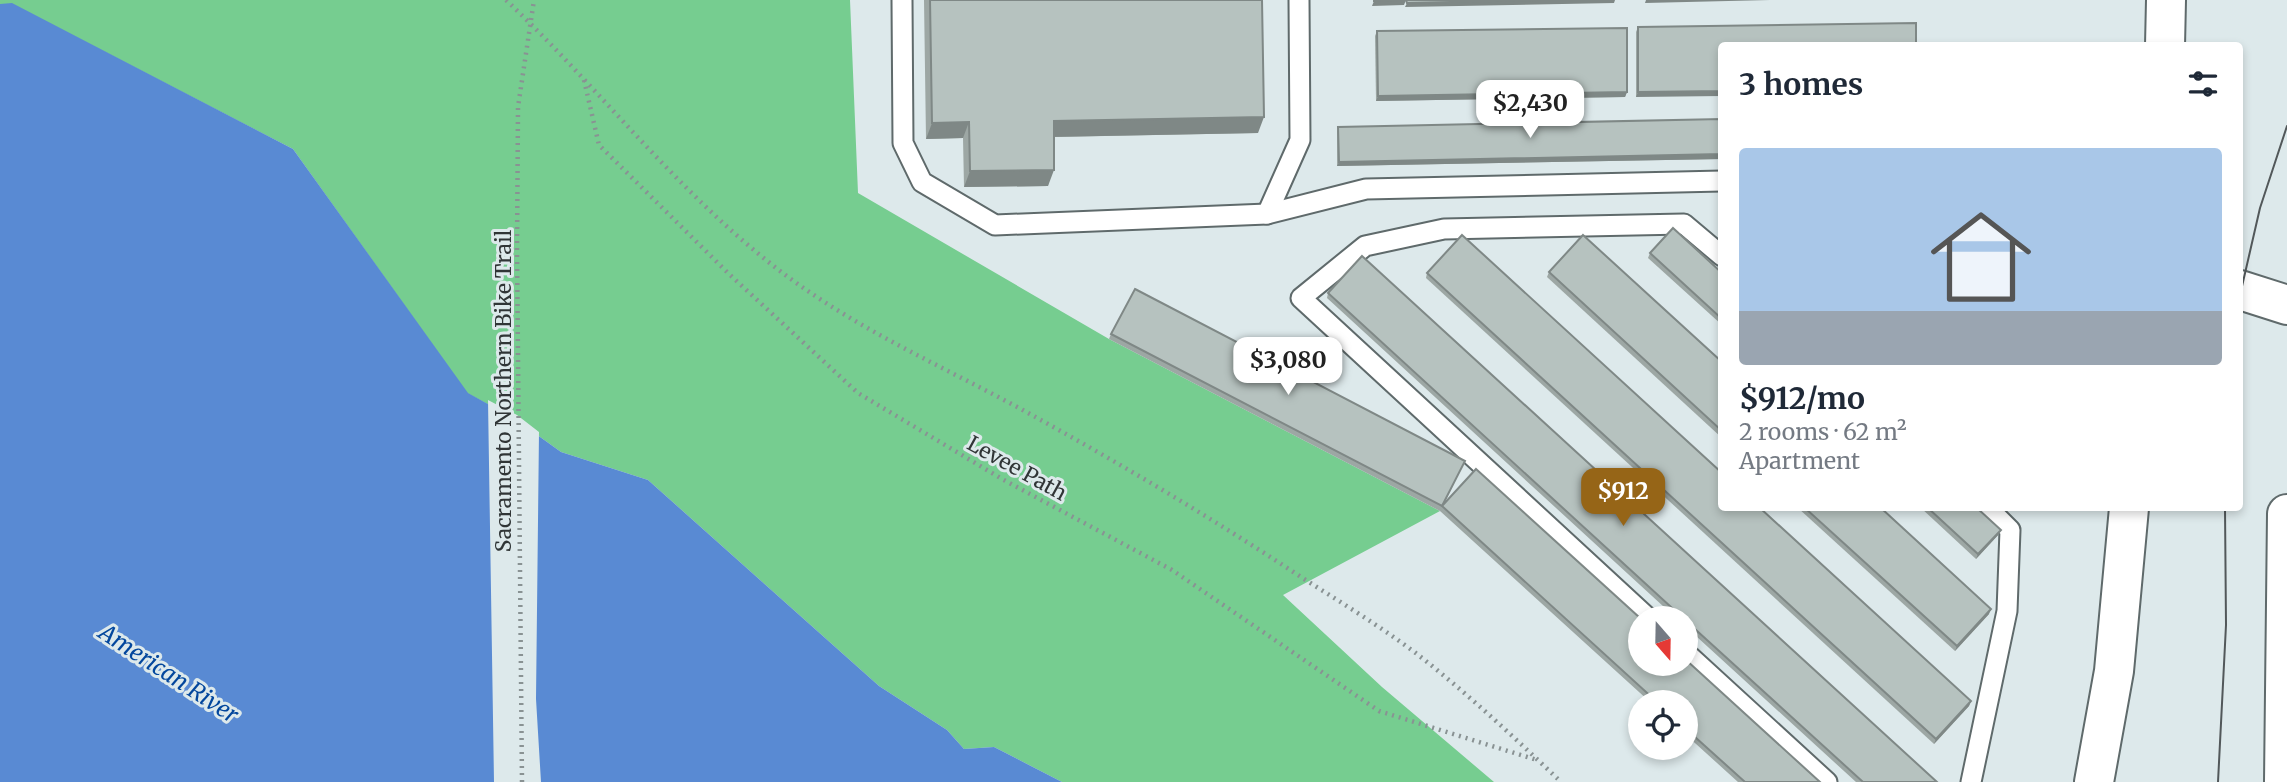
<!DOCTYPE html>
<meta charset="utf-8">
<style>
:root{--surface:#fff;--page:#f2f2f3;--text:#1f2937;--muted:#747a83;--accent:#966517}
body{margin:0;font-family:Merriweather,serif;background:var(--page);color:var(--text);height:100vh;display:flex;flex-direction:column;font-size:26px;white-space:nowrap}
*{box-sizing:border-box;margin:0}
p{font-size:23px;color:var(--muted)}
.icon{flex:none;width:38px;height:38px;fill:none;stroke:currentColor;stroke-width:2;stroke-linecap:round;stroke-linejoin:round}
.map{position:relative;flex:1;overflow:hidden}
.panel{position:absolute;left:1718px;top:42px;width:525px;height:469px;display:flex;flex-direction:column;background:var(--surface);border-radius:7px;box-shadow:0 4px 10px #0003}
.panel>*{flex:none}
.needle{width:46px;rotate:160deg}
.tools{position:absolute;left:1628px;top:606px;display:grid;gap:14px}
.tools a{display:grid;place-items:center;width:70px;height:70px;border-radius:50%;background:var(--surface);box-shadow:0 4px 10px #0003;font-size:35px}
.price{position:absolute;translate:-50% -60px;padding:0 16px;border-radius:14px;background:#fff;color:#222;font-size:23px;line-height:46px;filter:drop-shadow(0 2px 4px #0008)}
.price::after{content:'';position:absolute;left:50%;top:42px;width:21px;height:16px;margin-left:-10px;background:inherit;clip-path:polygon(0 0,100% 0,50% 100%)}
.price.selected{background:var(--accent);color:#fff}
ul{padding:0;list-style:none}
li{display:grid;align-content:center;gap:14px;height:371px;padding:0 21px}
li span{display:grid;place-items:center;height:217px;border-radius:7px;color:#555}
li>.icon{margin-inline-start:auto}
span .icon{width:126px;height:126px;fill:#fffc;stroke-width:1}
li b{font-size:30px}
h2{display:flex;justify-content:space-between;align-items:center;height:84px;padding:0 21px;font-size:30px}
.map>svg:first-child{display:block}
.green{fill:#76cd90}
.water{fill:#598ad3}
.pier{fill:#dde9eb}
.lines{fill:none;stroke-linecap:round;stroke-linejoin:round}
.service-casing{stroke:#5f6a6b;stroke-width:23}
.primary-casing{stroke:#5f6a6b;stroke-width:42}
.motorway-casing{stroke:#5f6a6b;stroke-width:42}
.path{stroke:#899293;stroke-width:4.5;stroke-dasharray:2 5;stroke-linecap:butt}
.service{stroke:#fff;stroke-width:19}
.primary{stroke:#fff;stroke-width:38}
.motorway{stroke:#fff;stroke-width:38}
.tram{stroke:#52585a;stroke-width:2}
.wall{fill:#9da7a4}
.shaded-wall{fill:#7f8886}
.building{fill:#b6c2bf;stroke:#7f8886;stroke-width:2}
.labels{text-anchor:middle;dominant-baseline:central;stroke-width:6;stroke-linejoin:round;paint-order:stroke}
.street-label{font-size:21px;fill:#303536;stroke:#dde9eb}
.water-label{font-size:23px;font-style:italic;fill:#03479d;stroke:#dde9eb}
</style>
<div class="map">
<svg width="2287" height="782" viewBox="0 0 2287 782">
<rect width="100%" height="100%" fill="#dde9eb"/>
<!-- green -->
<path class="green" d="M 0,0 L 850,0 L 858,193 L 1109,339 L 1440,511 L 1283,595 L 1382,687 L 1494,782 L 1062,782 L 994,747 L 964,749 L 947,730 L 879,686 L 648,480 L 561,452 L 515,419 L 467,393 L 293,149 L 12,4 L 0,4 Z"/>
<!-- water -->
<path class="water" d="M 12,3 L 293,149 L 468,393 L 515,419 L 561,452 L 648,480 L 879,686 L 947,730 L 964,749 L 994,747 L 1062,782 L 0,782 L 0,4 Z"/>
<!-- pier -->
<path class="pier" d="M 488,400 L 517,415 L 539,432 L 536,699 L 541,782 L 494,782 Z"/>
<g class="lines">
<!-- service casing -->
<g class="service-casing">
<g id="service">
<path d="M 902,0 L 903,143 L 922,182 L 995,225 L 1267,214 L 1366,189 L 1722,181"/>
<path d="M 1267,214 L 1300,140 L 1299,0"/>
<path d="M 1648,618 L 1301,298 L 1365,246 L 1444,229 L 1684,224 L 1722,256"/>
<path d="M 1685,652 L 1827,782"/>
<path d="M 1971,782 L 2007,611 L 2010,530 L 1988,508"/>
</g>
</g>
<!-- primary casing -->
<g class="primary-casing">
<g id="primary">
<path d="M 2165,46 L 2166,0"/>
<path d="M 2240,290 L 2287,305"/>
</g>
</g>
<!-- motorway casing -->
<g class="motorway-casing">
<g id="motorway">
<path d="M 2094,782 L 2114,671 L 2129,508"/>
<path d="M 2284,782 L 2287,514"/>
</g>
</g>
<!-- path -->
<g class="path">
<path d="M 506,0 C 612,100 699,222 823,301 C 892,346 968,379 1039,419 C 1128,468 1216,521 1301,577 C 1340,602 1380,626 1417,654 C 1467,693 1515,738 1561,782"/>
<path d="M 584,80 L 599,145 L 729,274 L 858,393 L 1002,479 L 1172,570 L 1379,711 L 1537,760"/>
<path d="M 522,782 L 517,251 L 518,107 L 534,0"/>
</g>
<!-- service -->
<use href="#service" class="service"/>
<!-- primary -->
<use href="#primary" class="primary"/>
<!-- motorway -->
<use href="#motorway" class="motorway"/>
<!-- tram -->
<g class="tram">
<path d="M 2240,295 L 2260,208 L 2287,126"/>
<path d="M 2218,782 L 2226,625 L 2225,508"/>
</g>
</g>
<!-- wall -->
<g class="wall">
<path d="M 924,0 L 1262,0 L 1258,133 L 1054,137 L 1048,186 L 964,187 L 963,138 L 926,139 Z"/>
<path d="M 1916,23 L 1636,97 L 1636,32 L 1638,27 Z"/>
<path d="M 1377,31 L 1627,92 L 1625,97 L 1376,101 L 1375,36 Z"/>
<path d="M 1722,119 L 1722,159 L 1337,166 L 1337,132 L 1338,127 Z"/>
<path d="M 1650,253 L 1722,273 L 1722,325 L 1648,258 Z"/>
<path d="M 1549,272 L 1722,362 L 1722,438 L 1547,277 Z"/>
<path d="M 1427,273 L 1971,701 L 1969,706 L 1934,744 L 1426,278 Z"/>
<path d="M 1328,293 L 1937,782 L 1856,782 L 1685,626 L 1685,618 L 1676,618 L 1327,298 Z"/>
<path d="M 1111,334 L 1465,461 L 1444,504 L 1820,782 L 1738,782 L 1685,734 L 1685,702 L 1650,702 L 1440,511 L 1109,339 Z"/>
<path d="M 1798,508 L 1881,508 L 1989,614 L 1955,651 Z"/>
<path d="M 1921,508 L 1977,508 L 1999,534 L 1976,559 Z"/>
</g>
<!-- shaded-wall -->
<g class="shaded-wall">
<path d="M 1406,0 L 1404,5 L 1372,6 L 1374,1 Z"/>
<path d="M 1537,0 L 1615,0 L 1614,3 L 1405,7 L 1407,3 Z"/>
<path d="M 1646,0 L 1770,0 L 1645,3 Z"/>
<path d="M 1722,91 L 1722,96 L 1636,97 L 1638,92 Z"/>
<path d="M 1627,92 L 1625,97 L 1376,101 L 1378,96 Z"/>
<path d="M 1264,117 L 1258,133 L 1048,137 L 1054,121 Z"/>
<path d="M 969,122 L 963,138 L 926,139 L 932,123 Z"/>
<path d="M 1722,154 L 1722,159 L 1337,166 L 1339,162 Z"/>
<path d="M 1054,170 L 1048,186 L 964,187 L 970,171 Z"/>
<path d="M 2001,530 L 1999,534 L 1976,559 L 1978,554 Z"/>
<path d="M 1991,609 L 1989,614 L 1955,651 L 1957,646 Z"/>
<path d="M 1971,701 L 1969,706 L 1934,744 L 1936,739 Z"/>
</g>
<!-- building -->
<g class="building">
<path d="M 930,0 L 1262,0 L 1264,117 L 1054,121 L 1054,170 L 970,171 L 969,122 L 932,123 Z"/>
<path d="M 1374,0 L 1537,0 L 1407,3 L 1406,0 L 1374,1 Z"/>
<path d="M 1916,23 L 1916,46 L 1722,46 L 1722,91 L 1638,92 L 1638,27 Z"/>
<path d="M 1627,28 L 1627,92 L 1378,96 L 1377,31 Z"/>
<path d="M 1722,119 L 1722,154 L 1339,162 L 1338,127 Z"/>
<path d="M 1673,228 L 1722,273 L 1722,319 L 1650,253 Z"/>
<path d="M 1462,235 L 1722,473 L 1722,508 L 1760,508 L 1971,701 L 1936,739 L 1427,273 Z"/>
<path d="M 1583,235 L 1722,362 L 1722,431 L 1549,272 Z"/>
<path d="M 1362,256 L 1937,782 L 1863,782 L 1685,620 L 1685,618 L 1683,618 L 1328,293 Z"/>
<path d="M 1135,289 L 1465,461 L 1442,506 L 1111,334 Z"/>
<path d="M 1476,469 L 1640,618 L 1640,663 L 1685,663 L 1685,659 L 1820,782 L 1745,782 L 1685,728 L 1685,702 L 1657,702 L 1442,506 Z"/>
<path d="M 1805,508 L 1881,508 L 1991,609 L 1957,646 Z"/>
<path d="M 1928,508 L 1977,508 L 2001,530 L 1978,554 Z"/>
</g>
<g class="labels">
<!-- street labels -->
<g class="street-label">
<text transform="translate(503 391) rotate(-90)">Sacramento Northern Bike Trail</text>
<text transform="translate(1017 468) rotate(29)">Levee Path</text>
</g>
<!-- water labels -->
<g class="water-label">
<text transform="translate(169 673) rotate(33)">American River</text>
</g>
</g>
</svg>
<div class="tools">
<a><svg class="needle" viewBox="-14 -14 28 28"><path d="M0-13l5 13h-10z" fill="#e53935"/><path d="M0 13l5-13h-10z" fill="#747a83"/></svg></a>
<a><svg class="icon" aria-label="locate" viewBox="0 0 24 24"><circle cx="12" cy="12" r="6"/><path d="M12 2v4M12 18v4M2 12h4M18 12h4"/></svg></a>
</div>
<b class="price" style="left:1530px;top:140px">$2,430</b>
<b class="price" style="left:1288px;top:397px">$3,080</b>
<b class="price selected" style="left:1623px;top:528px">$912</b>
<section class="panel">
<h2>3 homes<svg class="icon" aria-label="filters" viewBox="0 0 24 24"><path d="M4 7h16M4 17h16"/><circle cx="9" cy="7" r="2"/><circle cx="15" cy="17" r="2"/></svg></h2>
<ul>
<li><span style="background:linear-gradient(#a9c7e8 75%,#9aa5b1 0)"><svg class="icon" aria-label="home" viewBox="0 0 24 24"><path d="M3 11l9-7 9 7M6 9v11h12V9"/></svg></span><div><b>$912/mo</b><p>2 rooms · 62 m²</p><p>Apartment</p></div></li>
</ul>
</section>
</div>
